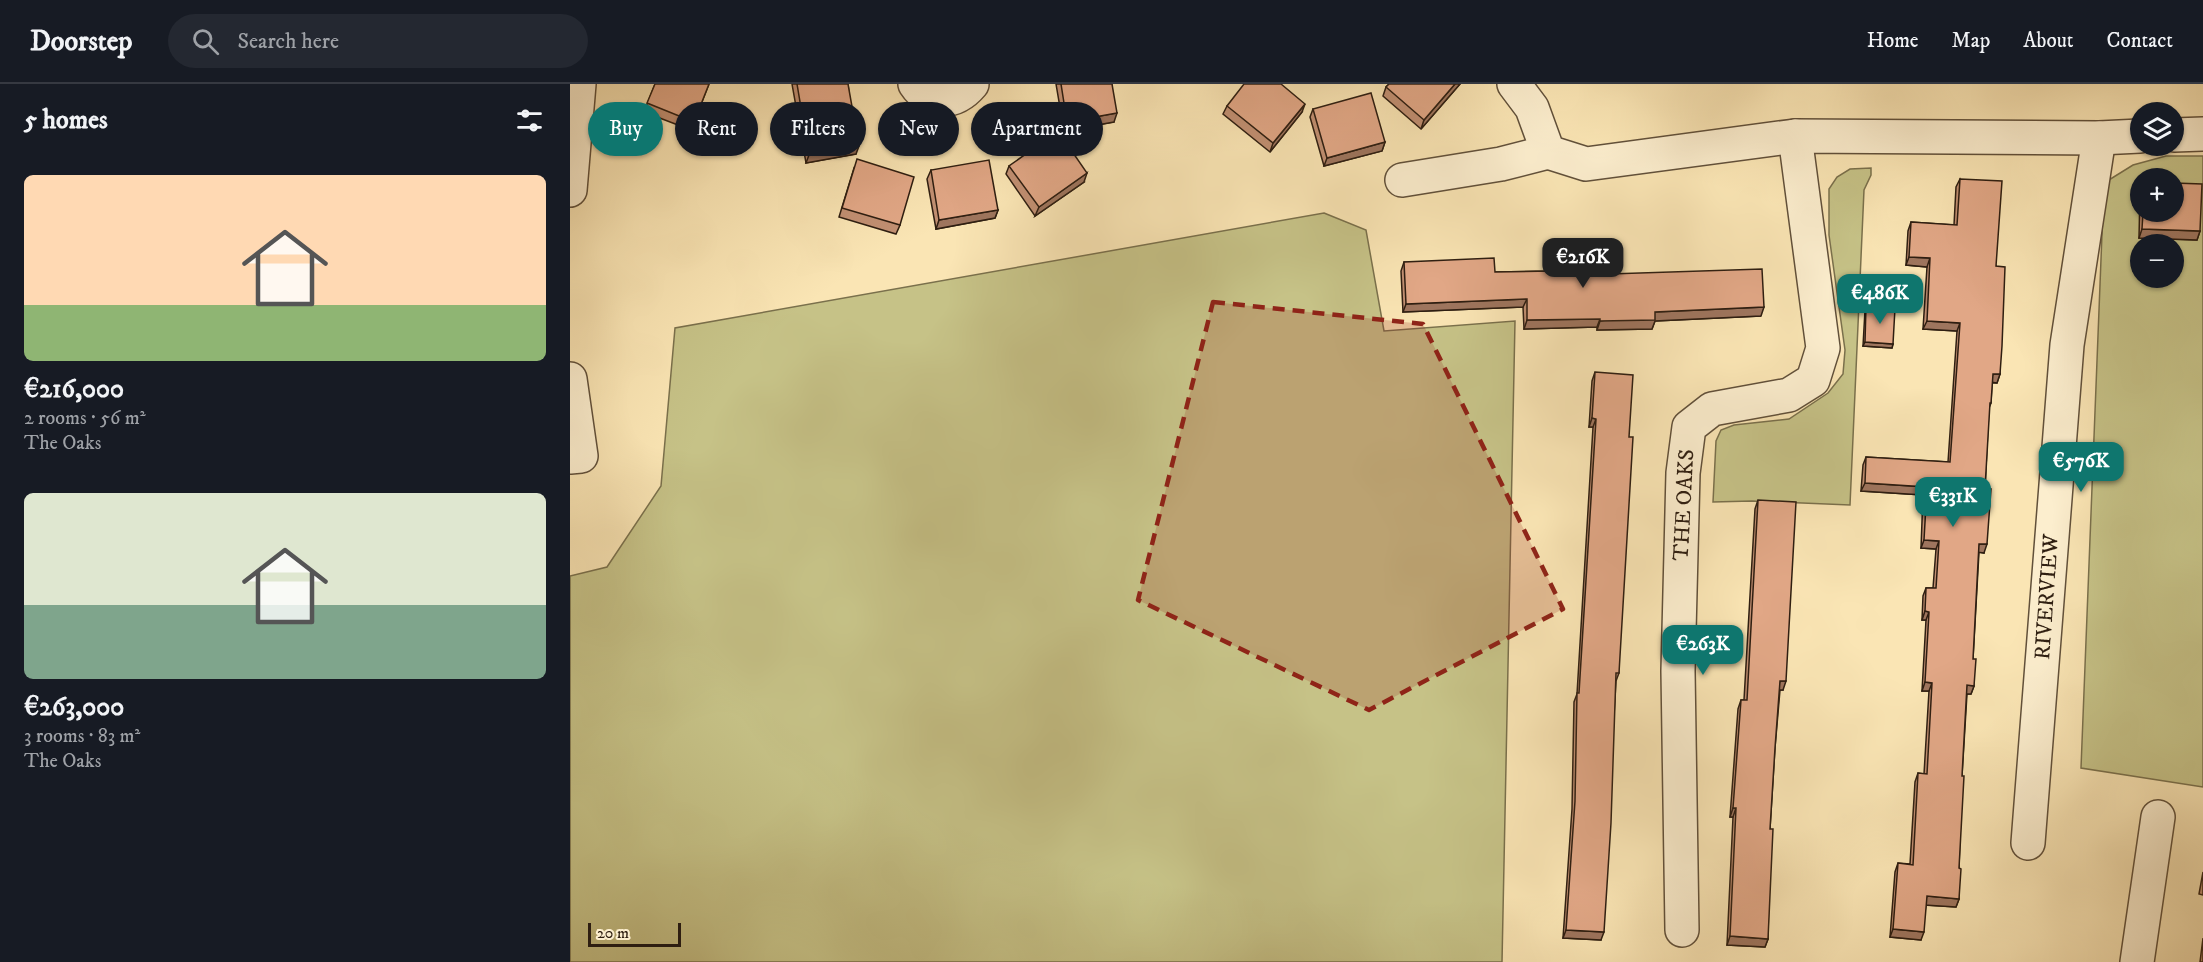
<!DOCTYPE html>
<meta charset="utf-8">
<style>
:root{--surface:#171b24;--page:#242831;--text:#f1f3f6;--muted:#9ea1a6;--line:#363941;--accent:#0f766e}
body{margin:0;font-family:"IM FELL DW Pica",serif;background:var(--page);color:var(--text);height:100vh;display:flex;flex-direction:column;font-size:22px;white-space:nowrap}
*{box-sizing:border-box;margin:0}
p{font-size:20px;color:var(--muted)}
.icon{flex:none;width:33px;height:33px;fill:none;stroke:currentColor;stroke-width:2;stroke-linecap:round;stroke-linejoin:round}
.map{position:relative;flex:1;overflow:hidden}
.side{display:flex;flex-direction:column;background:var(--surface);width:570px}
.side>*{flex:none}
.top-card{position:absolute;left:18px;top:18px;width:570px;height:54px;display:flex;gap:12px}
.tools{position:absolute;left:1560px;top:18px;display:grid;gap:12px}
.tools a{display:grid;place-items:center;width:54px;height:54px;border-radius:50%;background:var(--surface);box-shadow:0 2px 4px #0004;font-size:30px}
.scale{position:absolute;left:18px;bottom:15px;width:93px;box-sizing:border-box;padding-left:6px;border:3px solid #2e1e11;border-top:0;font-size:16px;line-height:21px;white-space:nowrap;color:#2e1e11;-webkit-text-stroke:4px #fceece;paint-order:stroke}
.price{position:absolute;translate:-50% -51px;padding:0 14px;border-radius:12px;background:var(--accent);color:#fff;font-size:20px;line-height:39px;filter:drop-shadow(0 2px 3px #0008)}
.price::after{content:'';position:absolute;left:50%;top:36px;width:18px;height:14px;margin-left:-9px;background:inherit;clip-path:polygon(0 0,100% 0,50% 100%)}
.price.selected{background:#222;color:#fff}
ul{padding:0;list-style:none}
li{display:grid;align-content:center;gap:12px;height:318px;padding:0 24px}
li span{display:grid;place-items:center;height:186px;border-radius:9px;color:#555}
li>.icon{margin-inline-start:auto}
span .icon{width:108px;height:108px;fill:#fffc;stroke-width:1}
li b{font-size:26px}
h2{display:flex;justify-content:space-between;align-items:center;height:72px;padding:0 24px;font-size:26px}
.tag{padding:0 21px;border-radius:27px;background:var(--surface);box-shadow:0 2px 4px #0004;font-size:21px;line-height:54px}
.tag.selected{background:var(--accent);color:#fff}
header{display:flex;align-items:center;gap:36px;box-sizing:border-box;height:84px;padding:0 30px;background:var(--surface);border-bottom:2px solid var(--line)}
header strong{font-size:28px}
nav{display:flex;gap:33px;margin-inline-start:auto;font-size:21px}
.search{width:420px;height:54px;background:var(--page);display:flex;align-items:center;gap:15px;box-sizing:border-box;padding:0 21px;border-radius:33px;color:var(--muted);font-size:22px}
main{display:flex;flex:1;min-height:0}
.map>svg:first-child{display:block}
.green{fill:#c6c287;stroke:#7a704c;stroke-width:1.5;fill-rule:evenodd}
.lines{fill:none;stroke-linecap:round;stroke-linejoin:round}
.minor-casing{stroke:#61503a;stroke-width:36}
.minor{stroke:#fceece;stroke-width:33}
.wall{fill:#c29073;stroke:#2e1e11;stroke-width:1.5}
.shaded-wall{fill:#9e755e;stroke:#2e1e11;stroke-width:1.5}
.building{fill:#e1a786;stroke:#2e1e11;stroke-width:1.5}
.marked{fill:#8f2418;fill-opacity:0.2;stroke:#8f2418;stroke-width:4.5;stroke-dasharray:12 8;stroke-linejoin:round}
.labels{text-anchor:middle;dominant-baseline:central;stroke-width:4.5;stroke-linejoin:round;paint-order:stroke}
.street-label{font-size:22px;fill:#2e1e11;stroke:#fceece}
</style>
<header>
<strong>Doorstep</strong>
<div class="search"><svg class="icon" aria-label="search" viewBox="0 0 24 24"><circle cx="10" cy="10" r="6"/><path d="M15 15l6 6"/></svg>Search here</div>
<nav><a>Home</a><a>Map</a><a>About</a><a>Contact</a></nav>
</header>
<main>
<section class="side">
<h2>5 homes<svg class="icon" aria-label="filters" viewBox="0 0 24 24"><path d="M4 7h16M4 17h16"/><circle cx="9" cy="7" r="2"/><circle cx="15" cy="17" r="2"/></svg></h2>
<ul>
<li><span style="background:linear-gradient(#ffd9b3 70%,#8fb573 0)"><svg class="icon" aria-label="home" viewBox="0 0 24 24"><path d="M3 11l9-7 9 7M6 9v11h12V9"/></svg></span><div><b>€216,000</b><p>2 rooms · 56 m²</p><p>The Oaks</p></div></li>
<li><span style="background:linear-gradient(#dfe7d0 60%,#7fa58c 0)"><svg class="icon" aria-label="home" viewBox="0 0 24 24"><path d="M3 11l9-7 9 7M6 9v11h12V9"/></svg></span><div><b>€263,000</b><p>3 rooms · 83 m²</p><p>The Oaks</p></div></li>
</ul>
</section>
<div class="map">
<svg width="1633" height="878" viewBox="0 0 1633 878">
<rect width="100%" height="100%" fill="#fae5b4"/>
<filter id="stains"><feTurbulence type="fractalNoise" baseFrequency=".00333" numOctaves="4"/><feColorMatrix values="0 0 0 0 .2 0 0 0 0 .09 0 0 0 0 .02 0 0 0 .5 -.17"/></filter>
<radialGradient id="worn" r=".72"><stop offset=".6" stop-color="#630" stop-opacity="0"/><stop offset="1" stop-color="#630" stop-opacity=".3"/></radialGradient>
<!-- green -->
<g class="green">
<path d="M 1596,72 L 1633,72 L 1633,703 L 1511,684 L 1534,99 L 1563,81 ZM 1570,94 L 1604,94 L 1604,128 L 1570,128 ZM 1570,160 L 1604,160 L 1604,194 L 1570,194 Z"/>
<path d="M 1301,84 L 1301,91 L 1294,106 L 1280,421 L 1182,417 L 1143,418 L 1146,357 L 1151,346 L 1164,341 L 1219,335 L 1258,309 L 1273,290 L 1275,266 L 1259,151 L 1259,105 L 1267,93 L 1280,85 Z"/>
<path d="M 754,129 L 796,146 L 814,247 L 945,237 L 932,878 L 0,878 L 0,492 L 37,483 L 91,402 L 105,244 Z"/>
</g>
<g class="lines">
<!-- minor casing -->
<g class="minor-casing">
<g id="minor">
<path d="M 345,0 C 360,23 386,19 402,0"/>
<path d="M 944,0 L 962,24 L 978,68 L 1016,80 L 1225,52 L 1529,54 L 1570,52"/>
<path d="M 1604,51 L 1633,50"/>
<path d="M 832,96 L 931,80 L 978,68"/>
<path d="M 0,106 L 9,0"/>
<path d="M 0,295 L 11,372 L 0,373"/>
<path d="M 1458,759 L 1497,261 L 1529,54"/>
<path d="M 1112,846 L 1108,587 L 1113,389 L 1119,343 L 1142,325 L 1219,311 L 1243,296 L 1253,264 L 1225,52"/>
<path d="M 1567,878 L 1588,733"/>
</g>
</g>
<!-- minor -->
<use href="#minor" class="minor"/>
</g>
<!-- wall -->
<g class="wall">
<path d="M 85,0 L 139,0 L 121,46 L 74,28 Z"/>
<path d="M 222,0 L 278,0 L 286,70 L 236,79 Z"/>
<path d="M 486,0 L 542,0 L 544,38 L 494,47 Z"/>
<path d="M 819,0 L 890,0 L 851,45 L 813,12 L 816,3 Z"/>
<path d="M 657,22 L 732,28 L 700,68 L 653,30 Z"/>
<path d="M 743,25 L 815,58 L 812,67 L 754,82 L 740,33 Z"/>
<path d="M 439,82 L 514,98 L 465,132 L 436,90 Z"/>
<path d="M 284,84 L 330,141 L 326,150 L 269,133 Z"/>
<path d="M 361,86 L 428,126 L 425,134 L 366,145 L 357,95 Z"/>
<path d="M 1390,95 L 1426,182 L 1430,290 L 1427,299 L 1422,299 L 1421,319 L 1419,324 L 1415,404 L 1414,469 L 1409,468 L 1403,575 L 1404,602 L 1401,610 L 1397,610 L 1392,692 L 1389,784 L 1389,815 L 1386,823 L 1356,821 L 1351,856 L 1320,853 L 1325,788 L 1328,779 L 1340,780 L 1345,698 L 1348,689 L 1354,690 L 1359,607 L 1352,607 L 1356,536 L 1352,536 L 1353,512 L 1356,504 L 1363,504 L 1366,465 L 1351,464 L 1353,411 L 1291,407 L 1293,381 L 1296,373 L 1378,378 L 1387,247 L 1353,245 L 1357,183 L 1336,181 L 1338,147 L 1341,138 L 1384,141 L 1386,103 Z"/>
<path d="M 1570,108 L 1570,128 L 1604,128 L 1630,147 L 1627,156 L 1569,154 Z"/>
<path d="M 981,167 L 1009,191 L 1191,232 L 1085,237 L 1082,245 L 1027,246 L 1027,243 L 954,245 L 953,223 L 833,228 L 831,187 L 834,178 L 925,188 L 978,187 L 978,175 Z"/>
<path d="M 1296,222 L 1323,260 L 1322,264 L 1293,262 L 1295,226 Z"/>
<path d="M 1025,288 L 1049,589 L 1046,597 L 1031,856 L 993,854 L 1002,725 L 1004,618 L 1007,610 L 1023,343 L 1019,343 L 1022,297 Z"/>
<path d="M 1188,416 L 1213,606 L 1210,606 L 1205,664 L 1200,745 L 1198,855 L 1195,863 L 1157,861 L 1163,733 L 1160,733 L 1168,625 L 1171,616 L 1174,616 L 1185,425 Z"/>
<path d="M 1633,788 L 1633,811 L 1629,810 Z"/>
<path d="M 1633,854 L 1633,878 L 1630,878 Z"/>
</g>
<!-- shaded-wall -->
<g class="shaded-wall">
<path d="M 885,0 L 890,0 L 851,45 L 854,36 Z"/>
<path d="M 735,20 L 732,28 L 700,68 L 703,59 Z"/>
<path d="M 547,29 L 544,38 L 494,47 L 497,38 Z"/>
<path d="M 815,58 L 812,67 L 754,82 L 757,74 Z"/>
<path d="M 289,62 L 286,70 L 236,79 L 239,71 Z"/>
<path d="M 517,89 L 514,98 L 465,132 L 469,123 Z"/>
<path d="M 428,126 L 425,134 L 366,145 L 369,136 Z"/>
<path d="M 1572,145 L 1630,147 L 1627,156 L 1569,154 Z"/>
<path d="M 1339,173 L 1360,174 L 1357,183 L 1336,181 Z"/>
<path d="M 957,215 L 953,223 L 833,228 L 836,220 Z"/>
<path d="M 1194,223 L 1191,232 L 1085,237 L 1082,245 L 1027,246 L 1030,237 L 1085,228 Z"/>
<path d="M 1030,235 L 1027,243 L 954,245 L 957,236 Z"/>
<path d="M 1357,237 L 1390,239 L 1387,247 L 1353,245 Z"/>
<path d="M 1295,258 L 1323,260 L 1322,264 L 1293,262 Z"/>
<path d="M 1423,290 L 1430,290 L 1427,299 L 1420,298 Z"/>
<path d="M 1022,334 L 1026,335 L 1023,343 L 1019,343 Z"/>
<path d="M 1295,399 L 1357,403 L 1353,411 L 1291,407 Z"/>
<path d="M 1354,456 L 1369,457 L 1366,465 L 1351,464 Z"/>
<path d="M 1409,460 L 1417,460 L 1414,469 L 1406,468 Z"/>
<path d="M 1355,527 L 1359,528 L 1356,536 L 1352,536 Z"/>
<path d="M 1210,597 L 1216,597 L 1213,606 L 1207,606 Z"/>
<path d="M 1355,598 L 1362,599 L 1359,607 L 1352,607 Z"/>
<path d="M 1397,601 L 1404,602 L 1401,610 L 1394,610 Z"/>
<path d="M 1163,724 L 1166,724 L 1163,733 L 1160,733 Z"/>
<path d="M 1357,812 L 1389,815 L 1386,823 L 1354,821 Z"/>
<path d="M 1323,845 L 1354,848 L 1351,856 L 1320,853 Z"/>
<path d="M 996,846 L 1034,848 L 1031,856 L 993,854 Z"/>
<path d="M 1160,852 L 1198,855 L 1195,863 L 1157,861 Z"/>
</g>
<!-- building -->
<g class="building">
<path d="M 85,0 L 139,0 L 124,38 L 77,19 Z"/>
<path d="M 227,0 L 278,0 L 289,62 L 239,71 Z"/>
<path d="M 491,0 L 542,0 L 547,29 L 497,38 Z"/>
<path d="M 674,0 L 711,0 L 735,20 L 703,59 L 657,22 Z"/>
<path d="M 819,0 L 885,0 L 854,36 L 816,3 Z"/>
<path d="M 801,9 L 815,58 L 757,74 L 743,25 Z"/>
<path d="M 488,47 L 517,89 L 469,123 L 439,82 Z"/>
<path d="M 287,75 L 344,93 L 330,141 L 272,124 Z"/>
<path d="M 419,76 L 428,126 L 369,136 L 361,86 Z"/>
<path d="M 1390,95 L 1432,97 L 1426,182 L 1435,183 L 1432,262 L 1430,290 L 1423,290 L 1421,319 L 1420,319 L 1415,404 L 1421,405 L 1417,460 L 1409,460 L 1403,575 L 1406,575 L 1404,602 L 1397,601 L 1392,692 L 1394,692 L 1389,784 L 1391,785 L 1389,815 L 1357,812 L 1354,848 L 1323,845 L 1328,779 L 1343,781 L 1348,689 L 1357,690 L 1362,599 L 1355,598 L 1359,528 L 1355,527 L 1356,504 L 1366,504 L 1369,457 L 1354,456 L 1357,403 L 1295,399 L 1296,373 L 1380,378 L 1390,239 L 1357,237 L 1360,174 L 1339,173 L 1341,138 L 1387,141 Z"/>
<path d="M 1604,99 L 1632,100 L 1630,147 L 1572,145 L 1573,128 L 1604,128 Z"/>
<path d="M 1009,166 L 1009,191 L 1192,185 L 1194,223 L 1085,228 L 1085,236 L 1030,237 L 1030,235 L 957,236 L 957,215 L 836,220 L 834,178 L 924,174 L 925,188 L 982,187 L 981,167 Z"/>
<path d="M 1296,222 L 1325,224 L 1323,260 L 1295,258 Z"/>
<path d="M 1025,288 L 1063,291 L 1059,353 L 1063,353 L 1049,589 L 1046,589 L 1041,739 L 1034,848 L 996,846 L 1005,717 L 1007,609 L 1009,609 L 1026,335 L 1022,334 Z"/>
<path d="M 1188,416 L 1226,418 L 1216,597 L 1210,597 L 1205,664 L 1200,745 L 1203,745 L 1198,855 L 1160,852 L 1166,724 L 1163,724 L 1171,616 L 1177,616 Z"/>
</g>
<!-- marked area -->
<path class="marked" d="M 643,218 L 853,240 L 993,525 L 799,626 L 568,516 Z"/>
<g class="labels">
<!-- street labels -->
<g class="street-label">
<text transform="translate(1114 421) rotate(-87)">THE OAKS</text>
<text transform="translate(1477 513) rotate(-86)">RIVERVIEW</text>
</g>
</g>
<rect width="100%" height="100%" filter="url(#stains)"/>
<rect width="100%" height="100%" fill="url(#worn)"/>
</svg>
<div class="tools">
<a><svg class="icon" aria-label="layers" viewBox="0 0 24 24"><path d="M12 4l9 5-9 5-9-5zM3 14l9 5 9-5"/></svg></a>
<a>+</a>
<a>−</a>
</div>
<div class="scale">20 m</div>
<b class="price selected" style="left:1013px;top:205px">€216K</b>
<b class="price" style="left:1310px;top:241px">€486K</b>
<b class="price" style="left:1511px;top:409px">€576K</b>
<b class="price" style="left:1383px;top:444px">€331K</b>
<b class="price" style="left:1133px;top:592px">€263K</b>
<div class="top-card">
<a class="tag selected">Buy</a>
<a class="tag">Rent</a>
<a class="tag">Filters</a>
<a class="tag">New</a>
<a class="tag">Apartment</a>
</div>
</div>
</main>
